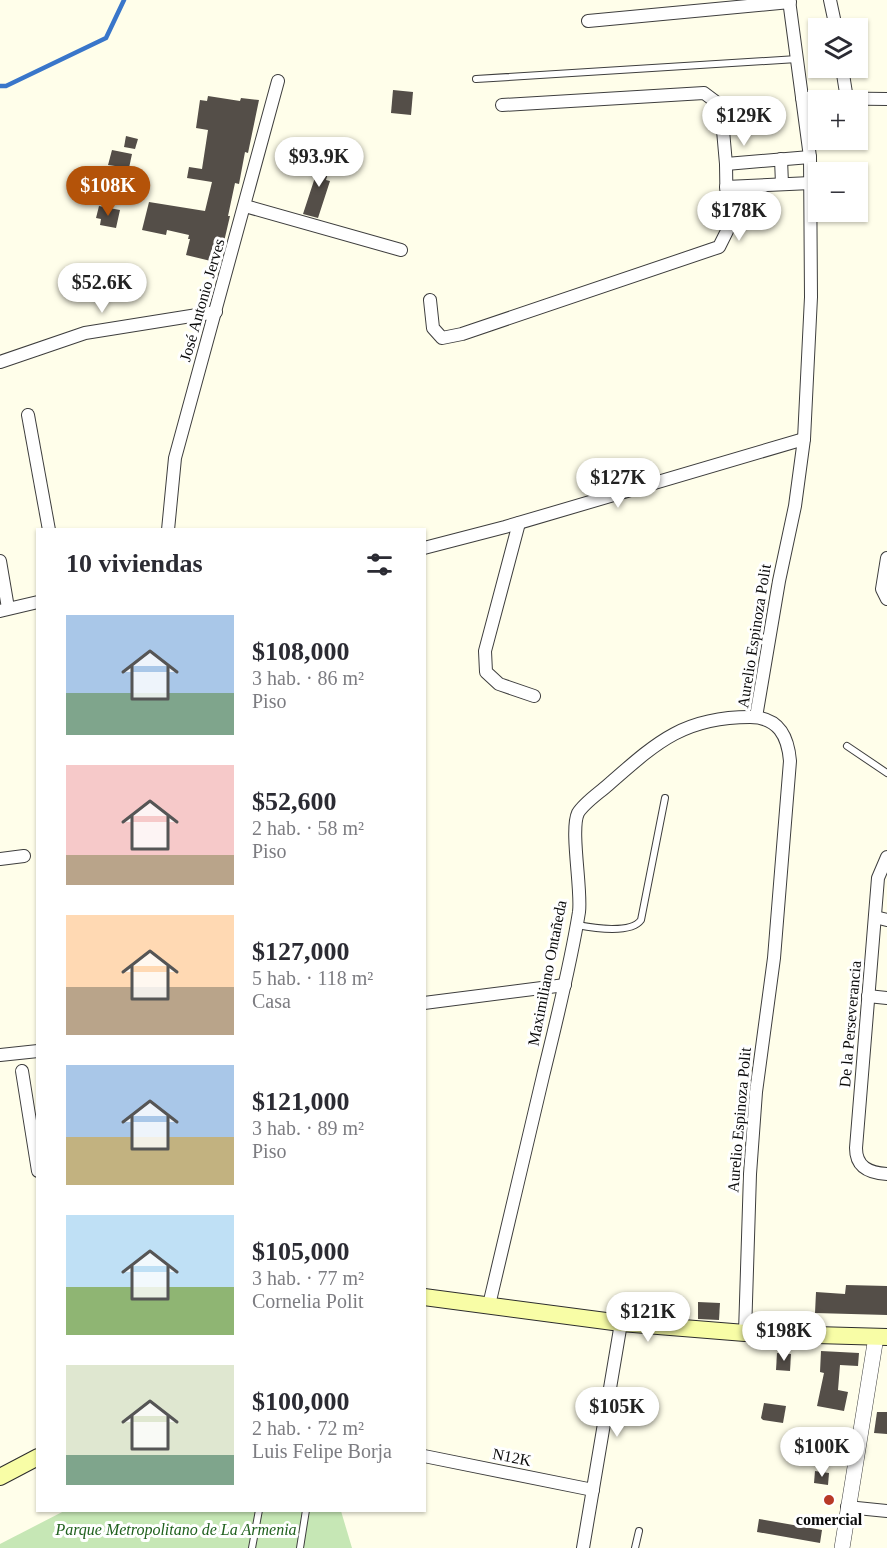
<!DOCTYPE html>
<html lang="es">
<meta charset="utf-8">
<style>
:root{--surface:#fff;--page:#f2f2f3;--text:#2b2b33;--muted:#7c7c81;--accent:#b45309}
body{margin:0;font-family:Georgia,serif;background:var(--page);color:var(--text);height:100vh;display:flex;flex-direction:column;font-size:22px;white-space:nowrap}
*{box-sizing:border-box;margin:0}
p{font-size:20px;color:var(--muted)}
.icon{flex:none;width:33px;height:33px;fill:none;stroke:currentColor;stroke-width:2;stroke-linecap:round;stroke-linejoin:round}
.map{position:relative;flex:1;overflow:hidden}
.drawer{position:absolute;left:36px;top:528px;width:390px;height:984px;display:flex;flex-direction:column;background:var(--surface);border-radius:0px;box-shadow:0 2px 4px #0004}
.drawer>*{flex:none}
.controls{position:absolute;left:808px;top:18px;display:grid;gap:12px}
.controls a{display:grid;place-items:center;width:60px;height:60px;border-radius:0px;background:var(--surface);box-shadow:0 2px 4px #0004;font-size:30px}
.price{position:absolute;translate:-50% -51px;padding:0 14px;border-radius:21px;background:#fff;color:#222;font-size:20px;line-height:39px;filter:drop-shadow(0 2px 3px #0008)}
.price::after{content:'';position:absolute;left:50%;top:36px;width:18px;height:14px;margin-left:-9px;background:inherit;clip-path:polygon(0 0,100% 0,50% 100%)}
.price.on{background:var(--accent);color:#fff}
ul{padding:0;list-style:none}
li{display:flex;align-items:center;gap:18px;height:150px;padding:0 30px}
li span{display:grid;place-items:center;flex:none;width:168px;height:120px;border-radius:0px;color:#555}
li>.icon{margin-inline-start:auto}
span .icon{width:72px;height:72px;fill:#fffc;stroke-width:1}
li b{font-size:26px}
h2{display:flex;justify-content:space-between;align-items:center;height:72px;padding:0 30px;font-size:26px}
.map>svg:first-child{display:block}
.green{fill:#c6e7b5}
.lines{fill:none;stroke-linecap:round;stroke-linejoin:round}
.stream{stroke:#3976ca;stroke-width:4.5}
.building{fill:#544e48}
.service-casing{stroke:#3e3e3e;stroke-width:8}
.minor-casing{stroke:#3e3e3e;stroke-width:14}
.tertiary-casing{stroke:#3e3e3e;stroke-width:16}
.secondary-casing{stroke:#2d2d2d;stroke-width:18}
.service{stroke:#fff;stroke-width:6}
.minor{stroke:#fff;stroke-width:12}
.tertiary{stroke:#fff;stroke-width:15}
.secondary{stroke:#f8fda6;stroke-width:16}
.poi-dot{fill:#b83927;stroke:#fff;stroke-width:2}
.labels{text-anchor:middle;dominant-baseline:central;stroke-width:6;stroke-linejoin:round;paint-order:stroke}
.street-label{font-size:16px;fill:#0b0b0b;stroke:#fff}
.poi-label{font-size:16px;font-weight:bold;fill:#0b0b0b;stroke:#fff}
.park-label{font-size:16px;font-style:italic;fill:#20611e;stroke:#fff}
</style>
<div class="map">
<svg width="887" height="1548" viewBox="0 0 887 1548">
<rect width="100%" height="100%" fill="#fffeea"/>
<!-- green -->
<path class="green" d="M 66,1510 L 341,1511 L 352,1548 L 0,1548 L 0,1544 Z"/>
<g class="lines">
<!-- stream -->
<path class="stream" d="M 0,86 L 6,86 L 106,38 L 124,0"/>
</g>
<!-- building -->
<g class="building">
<path d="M 393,90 L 413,92 L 411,115 L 391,113 Z"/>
<path d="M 208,96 L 240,101 L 241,98 L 259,100 L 248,153 L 245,152 L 239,184 L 235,183 L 228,216 L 230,216 L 219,263 L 186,255 L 190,239 L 188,239 L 189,235 L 167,230 L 166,235 L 142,230 L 149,202 L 205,211 L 212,182 L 187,178 L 189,167 L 202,169 L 208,130 L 196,128 L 200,100 L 207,101 Z"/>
<path d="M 126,136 L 138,139 L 135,149 L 124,147 Z"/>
<path d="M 112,150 L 132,154 L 129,168 L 108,165 Z"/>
<path d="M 323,153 L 333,157 L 326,180 L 330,181 L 318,218 L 303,214 Z"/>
<path d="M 99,206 L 120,210 L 116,228 L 100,225 L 101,219 L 96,218 Z"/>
<path d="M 846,1285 L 887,1286 L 887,1315 L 815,1313 L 816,1292 L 845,1294 Z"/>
<path d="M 647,1296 L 661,1297 L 659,1316 L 645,1314 Z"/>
<path d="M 698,1302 L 720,1303 L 719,1320 L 698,1319 Z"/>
<path d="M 821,1351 L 859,1353 L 858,1366 L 840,1365 L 838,1390 L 848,1392 L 844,1411 L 817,1406 L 824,1373 L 820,1372 Z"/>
<path d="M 777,1353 L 791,1354 L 790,1371 L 776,1370 Z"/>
<path d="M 764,1403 L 786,1406 L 783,1423 L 763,1420 L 761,1418 Z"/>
<path d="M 877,1412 L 887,1412 L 887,1434 L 874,1433 Z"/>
<path d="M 815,1471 L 829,1473 L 828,1485 L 814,1483 Z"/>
<path d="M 759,1519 L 822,1530 L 820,1543 L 757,1532 Z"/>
</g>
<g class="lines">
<!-- service casing -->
<g class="service-casing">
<g id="service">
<path d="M 476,79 L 797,59"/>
<path d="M 847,746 L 887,773"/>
<path d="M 577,925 C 593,928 631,934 641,920 L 665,798"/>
<path d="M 252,1548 L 259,1510"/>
<path d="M 300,1548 L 306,1510"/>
<path d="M 635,1548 L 639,1531"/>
</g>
</g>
<!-- minor casing -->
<g class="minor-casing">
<g id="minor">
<path d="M 830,0 L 836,28"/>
<path d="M 588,21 L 790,2"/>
<path d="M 842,68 L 847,99"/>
<path d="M 802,98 L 887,99"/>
<path d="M 781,159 L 782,184"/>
<path d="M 726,164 L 810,157"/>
<path d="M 726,187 L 811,183"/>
<path d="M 245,206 L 401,250"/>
<path d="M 430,300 L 433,328 L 442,338 L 462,334 L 719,247 L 727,231 L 726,164 L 722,119 L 716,102 L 704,93 L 502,105"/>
<path d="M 0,362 L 85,333 L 216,312"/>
<path d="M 28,415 L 49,530"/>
<path d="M 519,523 L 485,651 L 486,672 L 499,684 L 534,696"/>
<path d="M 168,530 L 175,458 L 278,81"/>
<path d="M 424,548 L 505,527 L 804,439"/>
<path d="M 887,558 L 882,589 L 887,599"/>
<path d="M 0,561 L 8,608"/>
<path d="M 0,611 L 38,602"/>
<path d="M 756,717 L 779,581 L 795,506 L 804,439 L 811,297 L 810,157 L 789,0"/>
<path d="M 887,857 L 878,878 L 856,1148 C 856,1167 869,1173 887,1174"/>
<path d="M 0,859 L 24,856"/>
<path d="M 875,917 L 887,920"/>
<path d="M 868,996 L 887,998"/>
<path d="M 424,1003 L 565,985"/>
<path d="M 0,1055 L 38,1051"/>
<path d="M 22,1071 L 38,1171"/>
<path d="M 489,1305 C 507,1229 525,1152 543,1076 C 556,1022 570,968 579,912 C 582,890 570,830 578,813 C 584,803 599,793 608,785 C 656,743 683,717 750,717 C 778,717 788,736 790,761 L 774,958 L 756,1092 L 750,1174 L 745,1333"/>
<path d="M 424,1456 L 593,1490"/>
<path d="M 847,1507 L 887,1511"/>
<path d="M 583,1548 L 621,1323"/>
</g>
</g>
<!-- tertiary casing -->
<g class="tertiary-casing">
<path id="tertiary" d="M 842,1548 L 876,1337"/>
</g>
<!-- secondary casing -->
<g class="secondary-casing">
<g id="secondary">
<path d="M 424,1297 L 621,1323 L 745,1333 L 887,1337"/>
<path d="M 0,1477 L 38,1457"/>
</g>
</g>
<!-- service -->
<use href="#service" class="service"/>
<!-- minor -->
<use href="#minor" class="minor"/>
<!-- tertiary -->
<use href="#tertiary" class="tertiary"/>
<!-- secondary -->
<use href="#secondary" class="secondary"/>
</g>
<!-- markers -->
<circle class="poi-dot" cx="829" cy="1500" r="6"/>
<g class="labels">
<!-- street labels -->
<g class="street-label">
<text transform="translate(202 300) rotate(-74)">José Antonio Jerves</text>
<text transform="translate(754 636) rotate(-81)">Aurelio Espinoza Polit</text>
<text transform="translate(547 973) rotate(-79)">Maximiliano Ontañeda</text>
<text transform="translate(850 1024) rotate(-85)">De la Perseverancia</text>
<text transform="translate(739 1120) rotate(-85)">Aurelio Espinoza Polit</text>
<text transform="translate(512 1457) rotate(11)">N12K</text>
</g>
<!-- poi labels -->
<g class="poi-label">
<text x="829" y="1519">comercial</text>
</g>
<!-- park labels -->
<g class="park-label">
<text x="176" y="1529">Parque Metropolitano de La Armenia</text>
</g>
</g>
</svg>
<div class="controls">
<a><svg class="icon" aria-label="layers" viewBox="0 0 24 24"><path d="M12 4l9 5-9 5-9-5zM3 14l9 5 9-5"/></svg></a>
<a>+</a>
<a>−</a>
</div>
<b class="price" style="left:744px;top:147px">$129K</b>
<b class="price" style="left:319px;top:188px">$93.9K</b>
<b class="price on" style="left:108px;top:217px">$108K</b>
<b class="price" style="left:739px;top:242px">$178K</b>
<b class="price" style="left:102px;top:314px">$52.6K</b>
<b class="price" style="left:618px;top:509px">$127K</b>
<b class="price" style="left:648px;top:1343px">$121K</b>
<b class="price" style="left:784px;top:1362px">$198K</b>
<b class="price" style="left:617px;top:1438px">$105K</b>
<b class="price" style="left:822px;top:1478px">$100K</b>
<section class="drawer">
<h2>10 viviendas<svg class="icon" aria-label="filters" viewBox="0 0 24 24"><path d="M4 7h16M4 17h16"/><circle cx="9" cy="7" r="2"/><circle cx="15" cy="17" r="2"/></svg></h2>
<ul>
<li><span style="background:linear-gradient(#a9c7e8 65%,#7fa58c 0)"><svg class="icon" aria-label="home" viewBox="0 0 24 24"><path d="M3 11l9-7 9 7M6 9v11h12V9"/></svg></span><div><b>$108,000</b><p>3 hab. · 86 m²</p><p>Piso</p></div></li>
<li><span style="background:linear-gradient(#f6c9c9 75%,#b9a48a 0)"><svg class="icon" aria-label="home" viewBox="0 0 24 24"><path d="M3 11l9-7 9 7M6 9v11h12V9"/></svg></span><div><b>$52,600</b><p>2 hab. · 58 m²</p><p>Piso</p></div></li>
<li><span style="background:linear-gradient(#ffd9b3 60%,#b9a48a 0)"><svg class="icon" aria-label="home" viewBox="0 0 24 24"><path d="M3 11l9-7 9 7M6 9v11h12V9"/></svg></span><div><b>$127,000</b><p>5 hab. · 118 m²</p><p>Casa</p></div></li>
<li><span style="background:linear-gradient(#a9c7e8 60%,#c2b280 0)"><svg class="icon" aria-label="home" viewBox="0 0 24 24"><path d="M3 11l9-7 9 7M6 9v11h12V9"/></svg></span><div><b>$121,000</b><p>3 hab. · 89 m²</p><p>Piso</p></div></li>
<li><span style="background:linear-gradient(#bfe0f5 60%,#8fb573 0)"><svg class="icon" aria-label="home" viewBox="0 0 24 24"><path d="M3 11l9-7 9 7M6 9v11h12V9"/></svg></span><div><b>$105,000</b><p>3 hab. · 77 m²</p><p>Cornelia Polit</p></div></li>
<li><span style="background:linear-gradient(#dfe7d0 75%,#7fa58c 0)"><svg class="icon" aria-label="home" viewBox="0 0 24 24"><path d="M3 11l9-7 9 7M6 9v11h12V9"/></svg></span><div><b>$100,000</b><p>2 hab. · 72 m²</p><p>Luis Felipe Borja</p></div></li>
</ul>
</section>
</div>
